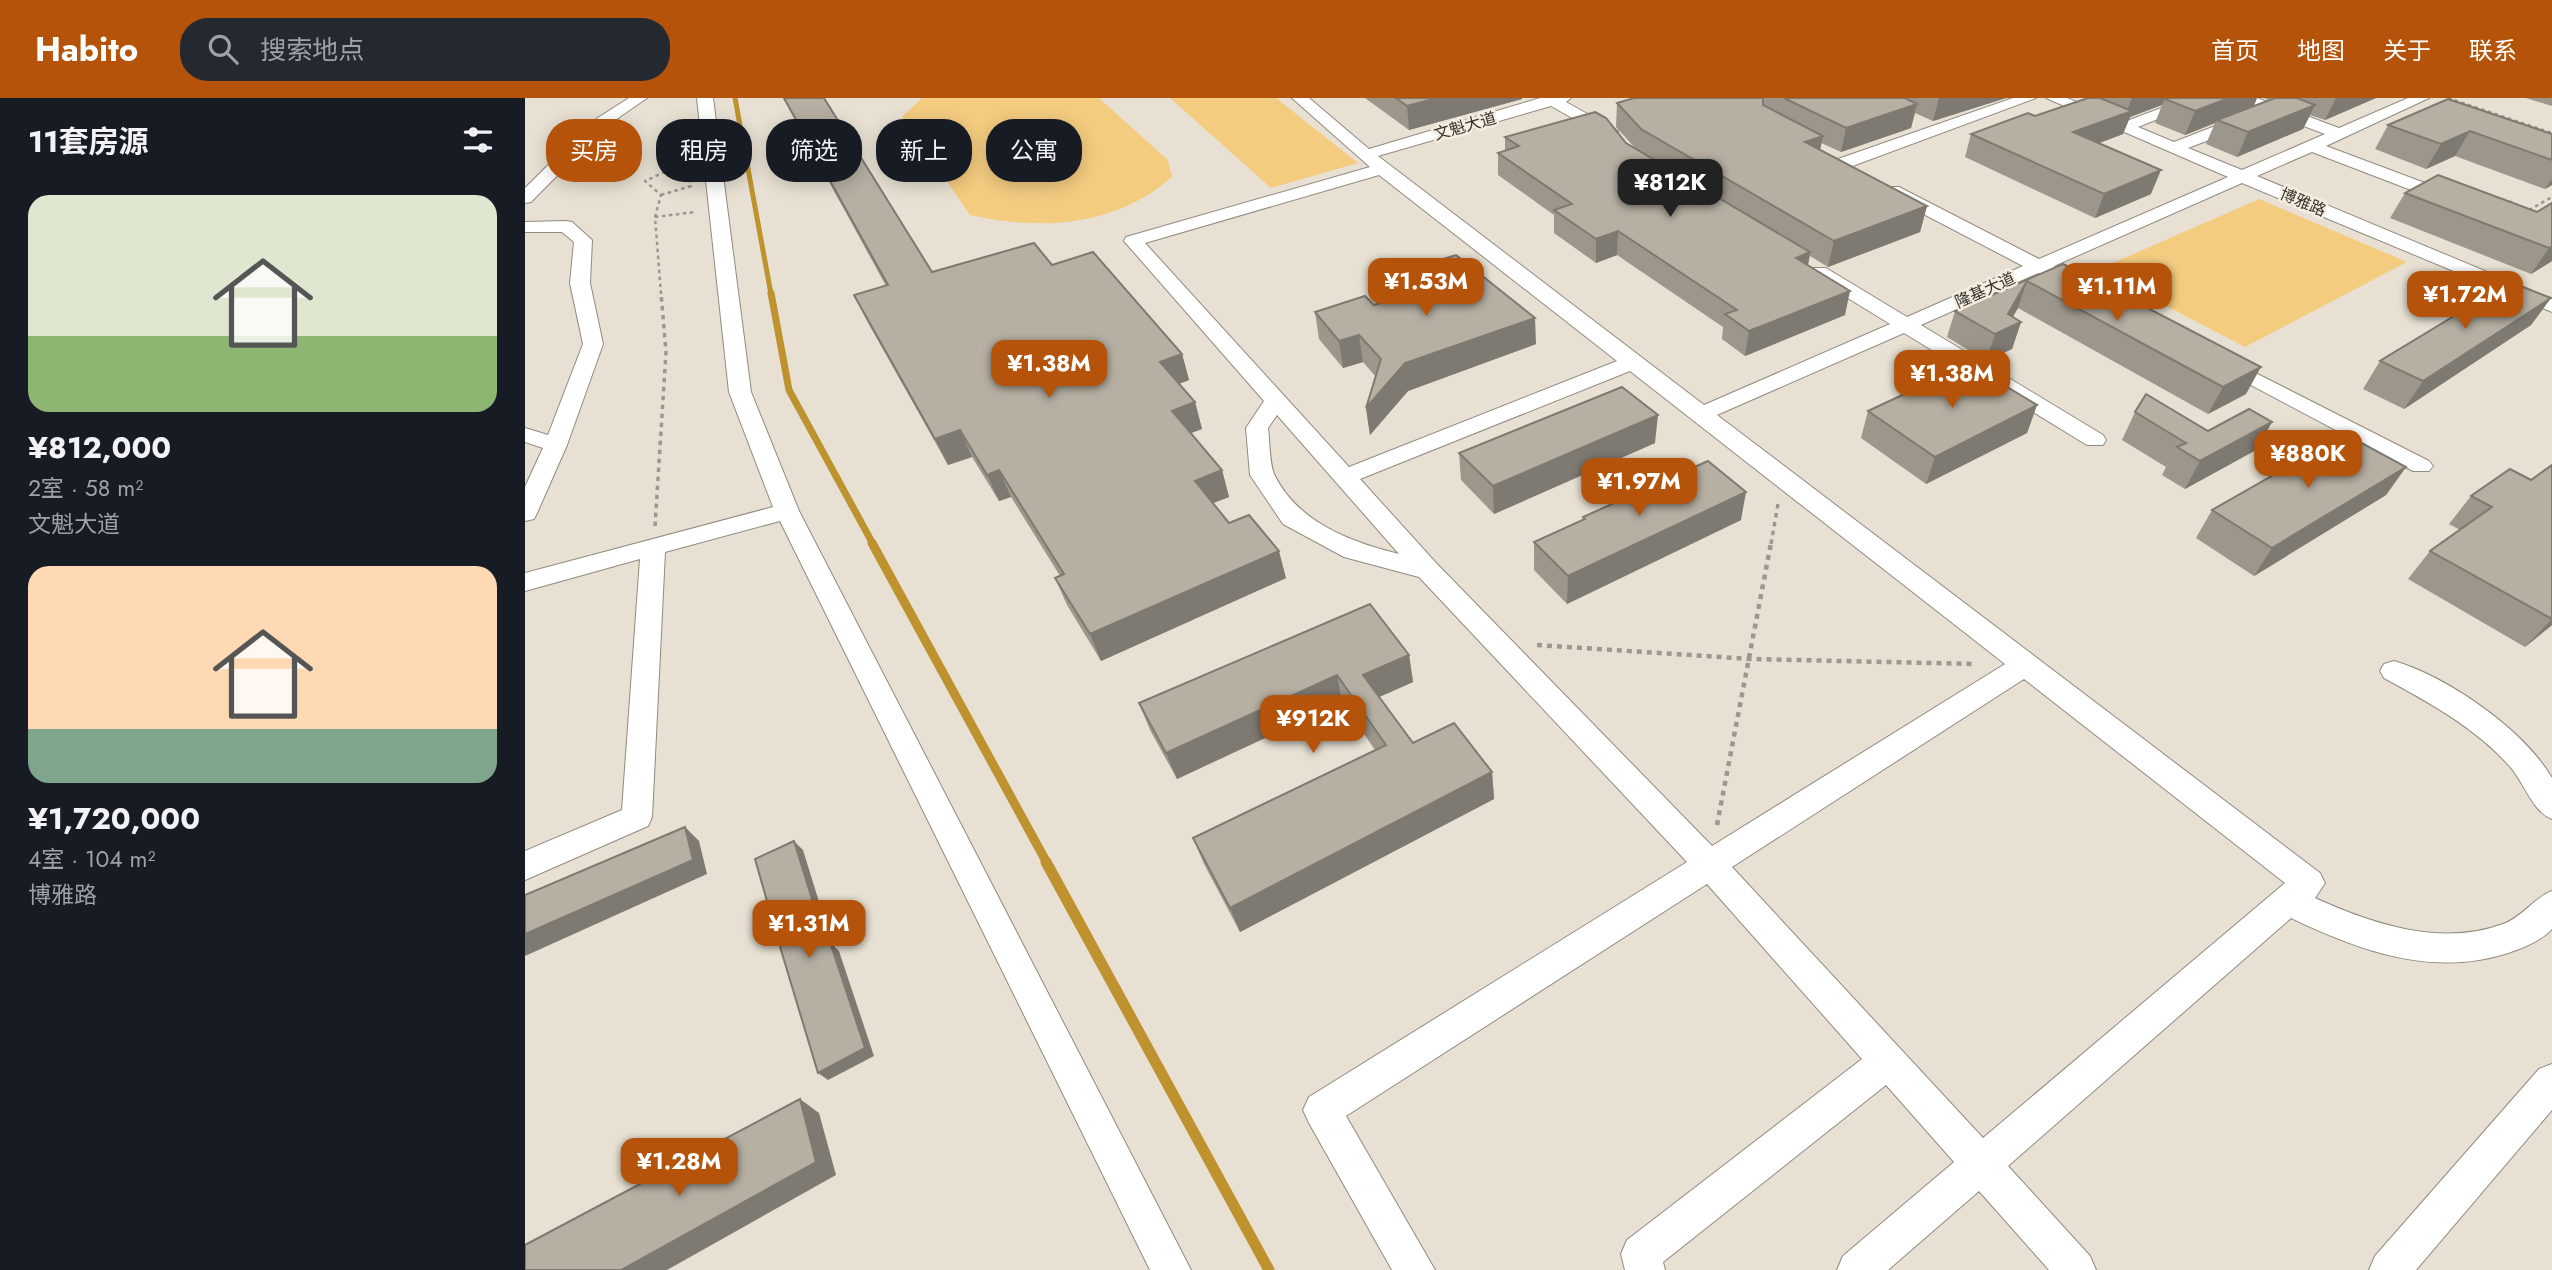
<!DOCTYPE html>
<html lang="zh">
<meta charset="utf-8">
<style>
:root{--surface:#171b24;--page:#242831;--text:#f1f3f6;--muted:#9ea1a6;--accent:#b45309}
body{margin:0;font-family:Jost,"Noto Sans SC",sans-serif;background:var(--page);color:var(--text);height:100vh;display:flex;flex-direction:column;font-size:26px;white-space:nowrap}
*{box-sizing:border-box;margin:0}
p{font-size:23px;color:var(--muted)}
.icon{flex:none;width:38px;height:38px;fill:none;stroke:currentColor;stroke-width:2;stroke-linecap:round;stroke-linejoin:round}
.map{position:relative;flex:1;overflow:hidden}
.side{display:flex;flex-direction:column;background:var(--surface);width:525px}
.side>*{flex:none}
.top-card{position:absolute;left:21px;top:21px;width:665px;height:63px;display:flex;gap:14px}
.price{position:absolute;translate:-50% -60px;padding:0 16px;border-radius:14px;background:var(--accent);color:#fff;font-size:23px;line-height:46px;filter:drop-shadow(0 2px 4px #0008)}
.price::after{content:'';position:absolute;left:50%;top:42px;width:21px;height:16px;margin-left:-10px;background:inherit;clip-path:polygon(0 0,100% 0,50% 100%)}
.price.on{background:#222;color:#fff}
ul{padding:0;list-style:none}
li{display:grid;align-content:center;gap:14px;height:371px;padding:0 28px}
li span{display:grid;place-items:center;height:217px;border-radius:21px;color:#555}
li>.icon{margin-inline-start:auto}
span .icon{width:126px;height:126px;fill:#fffc;stroke-width:1}
li b{font-size:30px}
h2{display:flex;justify-content:space-between;align-items:center;height:84px;padding:0 28px;font-size:30px}
.chip{padding:0 24px;border-radius:28px;background:var(--surface);box-shadow:0 4px 18px #0003;font-size:24px;line-height:63px}
.chip.on{background:var(--accent);color:#fff}
header{display:flex;align-items:center;gap:42px;box-sizing:border-box;height:98px;padding:0 35px;background:var(--accent);color:#fff}
header strong{font-size:33px}
nav{display:flex;gap:38px;margin-inline-start:auto;font-size:24px}
.search{width:490px;height:63px;background:var(--page);display:flex;align-items:center;gap:18px;box-sizing:border-box;padding:0 24px;border-radius:28px;color:var(--muted);font-size:26px}
main{display:flex;flex:1;min-height:0}
.map>svg:first-child{display:block}
.green{fill:#f4cc80}
.lines{fill:none;stroke-linecap:round;stroke-linejoin:round}
.stream-far3{stroke:#be922e;stroke-width:5}
.stream-far2{stroke:#be922e;stroke-width:7}
.stream-far1{stroke:#be922e;stroke-width:9}
.stream{stroke:#be922e;stroke-width:11}
.minor-casing{stroke:#918a7e;stroke-width:2}
.path-far2{stroke:#9d978d;stroke-width:2.5;stroke-dasharray:3.5 3.5;stroke-linecap:butt}
.path-far1{stroke:#9d978d;stroke-width:3.5;stroke-dasharray:4.5 4.5;stroke-linecap:butt}
.path{stroke:#9d978d;stroke-width:4.5;stroke-dasharray:5 5;stroke-linecap:butt}
.minor{fill:#fff;fill-rule:evenodd}
.wall{fill:#9d968b}
.shaded-wall{fill:#7f7a71}
.building{fill:#b6afa2;stroke:#7f7a71;stroke-width:2}
.labels{text-anchor:middle;dominant-baseline:central;stroke-width:5;stroke-linejoin:round;paint-order:stroke}
.far-street-label{font-size:16px;fill:#35322d;stroke:#f5eee0}
</style>
<header>
<strong>Habito</strong>
<div class="search"><svg class="icon" aria-label="search" viewBox="0 0 24 24"><circle cx="10" cy="10" r="6"/><path d="M15 15l6 6"/></svg>搜索地点</div>
<nav><a>首页</a><a>地图</a><a>关于</a><a>联系</a></nav>
</header>
<main>
<section class="side">
<h2>11套房源<svg class="icon" aria-label="filters" viewBox="0 0 24 24"><path d="M4 7h16M4 17h16"/><circle cx="9" cy="7" r="2"/><circle cx="15" cy="17" r="2"/></svg></h2>
<ul>
<li><span style="background:linear-gradient(#dfe7d0 65%,#8fb573 0)"><svg class="icon" aria-label="home" viewBox="0 0 24 24"><path d="M3 11l9-7 9 7M6 9v11h12V9"/></svg></span><div><b>¥812,000</b><p>2室 · 58 m²</p><p>文魁大道</p></div></li>
<li><span style="background:linear-gradient(#ffd9b3 75%,#7fa58c 0)"><svg class="icon" aria-label="home" viewBox="0 0 24 24"><path d="M3 11l9-7 9 7M6 9v11h12V9"/></svg></span><div><b>¥1,720,000</b><p>4室 · 104 m²</p><p>博雅路</p></div></li>
</ul>
</section>
<div class="map">
<svg width="2027" height="1172" viewBox="0 0 2027 1172">
<rect width="100%" height="100%" fill="#e8e1d3"/>
<!-- green -->
<g class="green">
<path d="M 397,0 L 574,0 L 643,62 L 647,79 C 590,129 515,133 445,117 L 377,19 Z"/>
<path d="M 645,0 L 751,0 L 833,65 L 746,90 Z"/>
<path d="M 1734,101 L 1882,164 L 1720,249 L 1572,172 Z"/>
</g>
<g class="lines">
<!-- stream-far3 -->
<path class="stream-far3" d="M 210,0 L 246,196"/>
<!-- stream-far2 -->
<path class="stream-far2" d="M 246,195 L 264,292 L 348,446"/>
<!-- stream-far1 -->
<path class="stream-far1" d="M 347,445 L 522,765"/>
<!-- stream -->
<path class="stream" d="M 521,764 L 744,1172"/>
<!-- minor casing -->
<g class="minor-casing">
<g id="minor">
<path d="M 104,0 L 122,0 L 80,29 L 6,104 L 0,105 L 0,90 L 68,23 Z"/>
<path d="M 172,0 L 188,0 L 226,294 L 274,413 L 666,1172 L 625,1172 L 255,423 L 140,454 L 127,719 L 123,728 L 0,782 L 0,753 L 97,712 L 115,461 L 0,493 L 0,475 L 248,409 L 204,294 Z"/>
<path d="M 767,0 L 784,0 L 844,51 L 1015,0 L 1046,0 L 1041,4 L 1093,33 L 1093,39 L 1081,39 L 1026,8 L 853,58 L 1179,307 L 1365,226 L 1287,178 L 1284,174 L 1287,170 L 1301,170 L 1382,219 L 1498,168 L 1362,97 L 1359,93 L 1362,89 L 1374,89 L 1514,161 L 1703,79 L 1521,0 L 1542,0 L 1599,24 L 1663,0 L 1685,0 L 1613,29 L 1649,44 L 1734,11 L 1710,0 L 1732,0 L 1748,6 L 1764,0 L 1786,0 L 1763,11 L 1814,30 L 1883,0 L 1904,0 L 1801,48 L 1932,97 L 1935,101 L 1932,105 L 1920,105 L 1787,54 L 1732,78 L 2027,201 L 2027,214 L 1717,85 L 1529,168 L 1535,174 L 1532,178 L 1525,180 L 1513,175 L 1396,227 L 1578,337 L 1581,342 L 1578,347 L 1562,347 L 1379,235 L 1192,317 L 1795,775 L 1800,785 L 1790,800 C 1847,826 1916,849 1978,826 C 1998,819 2008,800 2027,793 L 2027,831 C 2015,844 1996,851 1980,856 C 1905,879 1833,852 1766,820 L 1483,1068 L 1565,1158 L 1571,1172 L 1524,1172 L 1454,1093 L 1363,1172 L 1312,1172 L 1318,1158 L 1429,1064 L 1361,987 L 1138,1164 L 1140,1172 L 1100,1172 L 1096,1156 L 1102,1142 L 1337,961 L 1182,786 L 821,1018 L 910,1172 L 867,1172 L 784,1025 L 778,1012 L 784,999 L 1162,764 L 894,479 L 819,459 L 758,426 L 725,377 L 721,330 L 739,303 L 599,143 L 601,139 L 845,69 ZM 1749,17 L 1800,36 L 1717,72 L 1663,50 ZM 854,77 L 1092,263 L 824,369 L 620,145 ZM 1105,273 L 1480,566 L 1187,748 L 912,466 L 835,381 ZM 752,317 L 874,456 C 826,444 774,425 750,378 C 744,366 745,344 743,330 ZM 1499,581 L 1760,785 L 1458,1040 L 1207,769 Z"/>
<path d="M 1488,0 L 1511,0 L 1322,70 L 1310,70 L 1308,66 L 1310,62 Z"/>
<path d="M 41,123 L 47,124 L 67,142 L 65,185 L 78,246 L 42,347 L 12,415 L 9,421 L 0,423 L 0,389 L 18,350 L 0,344 L 0,330 L 23,337 L 58,246 L 45,185 L 49,144 L 37,134 L 0,134 L 0,124 Z"/>
<path d="M 1697,258 L 1904,363 L 1908,368 L 1904,373 L 1888,373 L 1690,268 L 1686,264 Z"/>
<path d="M 1869,563 C 1923,579 1998,631 2027,680 L 2027,721 C 2008,714 2000,687 1987,671 C 1953,631 1905,605 1859,580 L 1855,573 L 1859,566 Z"/>
<path d="M 2027,966 L 2027,1012 L 1891,1172 L 1844,1172 L 1850,1158 L 2014,971 Z"/>
</g>
</g>
<!-- path-far2 -->
<g class="path-far2">
<path d="M 1923,0 L 2027,35"/>
<path d="M 136,97 L 166,88 L 164,78 L 148,70"/>
<path d="M 1956,100 L 1981,102 L 2004,112 L 2006,120 C 1985,127 1964,122 1949,106 Z"/>
<path d="M 2004,112 L 2027,99"/>
<path d="M 130,119 L 170,114"/>
<path d="M 136,196 L 130,119 L 136,97 L 120,83 L 148,70 L 140,56 L 163,46"/>
</g>
<!-- path-far1 -->
<g class="path-far1">
<path d="M 130,428 L 141,254 L 136,195"/>
<path d="M 1246,446 L 1253,406"/>
</g>
<!-- path -->
<g class="path">
<path d="M 1012,547 L 1226,561 L 1451,566"/>
<path d="M 1192,727 L 1246,445"/>
</g>
<!-- minor -->
<use href="#minor" class="minor"/>
</g>
<!-- wall -->
<g class="wall">
<path d="M 258,0 L 299,0 L 407,174 L 527,167 L 657,256 L 664,282 L 654,286 L 670,304 L 677,331 L 666,335 L 697,372 L 704,399 L 688,405 L 704,425 L 761,480 L 576,563 L 542,507 L 530,480 L 535,478 L 486,399 L 474,403 L 447,359 L 423,367 L 342,223 L 329,197 L 361,188 Z"/>
<path d="M 840,0 L 997,0 L 997,1 L 884,32 Z"/>
<path d="M 1109,0 L 1481,0 L 1408,23 L 1390,15 L 1386,30 L 1316,54 L 1296,45 L 1295,52 L 1402,108 L 1395,134 L 1303,169 L 1285,158 L 1283,167 L 1320,217 L 1220,258 L 1197,241 L 1198,229 L 1092,157 L 1071,165 L 1029,135 L 1029,117 L 973,77 L 973,55 L 980,52 L 980,39 L 1101,45 L 1110,50 L 1091,29 L 1092,5 Z"/>
<path d="M 1563,0 L 1732,0 L 1729,8 L 1744,2 L 1739,0 L 1772,0 L 1774,1 L 1775,0 L 1851,0 L 1800,22 L 1785,17 L 1778,31 L 1712,59 L 1681,46 L 1690,25 L 1660,37 L 1630,25 L 1637,7 L 1605,19 L 1598,36 L 1574,45 L 1626,96 L 1570,120 L 1440,59 L 1446,36 L 1510,18 Z"/>
<path d="M 2001,0 L 2027,0 L 2027,8 Z"/>
<path d="M 1863,27 L 2027,36 L 2027,87 L 2020,91 L 1930,58 L 1901,71 L 1850,51 Z"/>
<path d="M 1880,95 L 2012,114 L 2027,105 L 2027,163 L 2006,176 L 1865,120 Z"/>
<path d="M 1538,166 L 1721,296 L 1683,316 L 1493,210 L 1488,219 L 1496,224 L 1487,251 L 1461,263 L 1422,239 L 1430,213 Z"/>
<path d="M 893,169 L 1011,246 L 883,293 L 845,337 L 841,310 L 851,279 L 838,264 L 818,270 L 794,241 L 790,214 L 849,207 L 895,192 Z"/>
<path d="M 2026,200 L 2006,227 L 1879,311 L 1838,291 L 1855,263 Z"/>
<path d="M 1512,307 L 1502,335 L 1401,386 L 1336,340 L 1343,313 Z"/>
<path d="M 1610,314 L 1683,333 L 1747,324 L 1731,352 L 1660,391 L 1637,377 L 1641,369 L 1597,342 Z"/>
<path d="M 1130,345 L 969,416 L 936,382 L 934,355 Z"/>
<path d="M 2027,367 L 2027,527 L 2000,549 L 1883,481 L 1905,453 L 1935,432 L 1924,426 L 1946,398 L 2006,382 Z"/>
<path d="M 1881,369 L 1861,397 L 1729,478 L 1671,440 L 1687,412 Z"/>
<path d="M 1058,419 L 1216,422 L 1042,506 L 1009,472 L 1009,444 L 1058,422 Z"/>
<path d="M 884,557 L 888,584 L 854,599 L 888,645 L 967,674 L 969,701 L 715,834 L 679,766 L 668,740 L 850,652 L 817,604 L 652,681 L 625,632 L 614,605 Z"/>
</g>
<!-- shaded-wall -->
<g class="shaded-wall">
<path d="M 912,0 L 997,0 L 997,1 L 884,32 L 882,8 Z"/>
<path d="M 1414,0 L 1481,0 L 1408,23 Z"/>
<path d="M 1607,0 L 1656,0 L 1640,1 L 1637,7 L 1605,19 L 1598,36 L 1540,58 L 1548,34 L 1601,15 Z"/>
<path d="M 1704,0 L 1732,0 L 1727,11 L 1692,22 L 1690,25 L 1660,37 L 1670,13 Z"/>
<path d="M 1811,0 L 1851,0 L 1800,22 Z"/>
<path d="M 1392,6 L 1386,30 L 1316,54 L 1321,30 Z"/>
<path d="M 1790,7 L 1778,31 L 1712,59 L 1723,34 Z"/>
<path d="M 1945,33 L 1930,58 L 1901,71 L 1916,46 Z"/>
<path d="M 1298,38 L 1293,62 L 1280,44 Z"/>
<path d="M 1636,72 L 1626,96 L 1570,120 L 1579,96 Z"/>
<path d="M 2027,81 L 2027,87 L 2020,91 Z"/>
<path d="M 1402,108 L 1395,134 L 1303,169 L 1309,143 Z"/>
<path d="M 1093,133 L 1092,157 L 1071,165 L 1071,141 Z"/>
<path d="M 2027,148 L 2027,163 L 2006,176 L 2024,150 Z"/>
<path d="M 1285,154 L 1281,178 L 1271,160 Z"/>
<path d="M 1502,183 L 1493,210 L 1480,231 L 1496,224 L 1487,251 L 1461,263 L 1470,236 Z"/>
<path d="M 1325,193 L 1320,217 L 1220,258 L 1224,233 Z"/>
<path d="M 2026,200 L 2006,227 L 1879,311 L 1898,283 Z"/>
<path d="M 1010,220 L 1011,246 L 883,293 L 845,337 L 841,310 L 880,265 Z"/>
<path d="M 834,237 L 838,264 L 818,270 L 814,243 Z"/>
<path d="M 657,256 L 664,282 L 643,290 L 635,264 Z"/>
<path d="M 1736,269 L 1721,296 L 1683,316 L 1698,289 Z"/>
<path d="M 670,304 L 677,331 L 655,339 L 647,313 Z"/>
<path d="M 1512,307 L 1502,335 L 1401,386 L 1410,359 Z"/>
<path d="M 1133,317 L 1130,345 L 969,416 L 968,388 Z"/>
<path d="M 1747,324 L 1731,352 L 1660,391 L 1675,363 Z"/>
<path d="M 435,332 L 447,359 L 423,367 L 410,341 Z"/>
<path d="M 1881,369 L 1861,397 L 1729,478 L 1747,450 Z"/>
<path d="M 474,372 L 486,399 L 474,403 L 462,377 Z"/>
<path d="M 697,372 L 704,399 L 678,409 L 670,383 Z"/>
<path d="M 1221,394 L 1216,422 L 1042,506 L 1043,478 Z"/>
<path d="M 754,453 L 761,480 L 576,563 L 565,536 Z"/>
<path d="M 2027,521 L 2027,527 L 2000,549 Z"/>
<path d="M 884,557 L 888,584 L 843,604 L 838,577 Z"/>
<path d="M 812,577 L 817,604 L 652,681 L 641,655 Z"/>
<path d="M 967,674 L 969,701 L 715,834 L 705,810 Z"/>
<path d="M 160,729 L 174,743 L 182,776 L 0,858 L 0,836 Z"/>
<path d="M 269,743 L 278,752 L 307,846 L 314,853 L 349,958 L 303,982 L 293,975 L 301,846 Z"/>
<path d="M 275,1001 L 294,1015 L 311,1077 L 142,1172 L 96,1172 Z"/>
</g>
<!-- building -->
<g class="building">
<path d="M 259,0 L 299,0 L 407,174 L 509,145 L 527,167 L 568,154 L 657,256 L 635,264 L 670,304 L 647,313 L 697,372 L 670,383 L 704,425 L 724,417 L 754,453 L 565,536 L 530,480 L 539,476 L 474,372 L 462,377 L 435,332 L 410,341 L 329,197 L 363,187 Z"/>
<path d="M 871,0 L 912,0 L 882,8 Z"/>
<path d="M 1109,0 L 1238,0 L 1238,7 L 1298,38 L 1280,44 L 1402,108 L 1309,143 L 1116,31 L 1092,5 Z"/>
<path d="M 1259,0 L 1380,0 L 1392,6 L 1321,30 Z"/>
<path d="M 1563,0 L 1575,0 L 1607,13 L 1548,34 L 1636,72 L 1579,96 L 1446,36 L 1503,15 L 1510,18 Z"/>
<path d="M 1642,0 L 1704,0 L 1670,13 L 1640,1 Z"/>
<path d="M 1750,0 L 1772,0 L 1790,7 L 1723,34 L 1692,22 Z"/>
<path d="M 1923,1 L 2027,36 L 2027,62 L 1945,33 L 1916,46 L 1863,27 Z"/>
<path d="M 1070,14 L 1081,20 L 1101,45 L 1285,154 L 1271,160 L 1325,193 L 1224,233 L 1200,216 L 1212,212 L 1093,133 L 1071,141 L 1029,112 L 1047,106 L 973,55 L 994,48 L 980,39 Z"/>
<path d="M 1913,77 L 2012,114 L 2027,105 L 2027,148 L 2024,150 L 1880,95 Z"/>
<path d="M 931,157 L 1010,220 L 880,265 L 841,310 L 856,261 L 834,237 L 814,243 L 790,214 L 840,198 L 849,207 L 912,186 L 893,169 Z"/>
<path d="M 1538,166 L 1736,269 L 1698,289 L 1502,183 L 1483,216 L 1496,224 L 1470,236 L 1430,213 Z"/>
<path d="M 1985,184 L 2026,200 L 1898,283 L 1855,263 Z"/>
<path d="M 1444,266 L 1512,307 L 1410,359 L 1343,313 Z"/>
<path d="M 1097,289 L 1133,317 L 968,388 L 934,355 Z"/>
<path d="M 1621,296 L 1683,333 L 1724,311 L 1747,324 L 1675,363 L 1652,349 L 1661,345 L 1610,314 Z"/>
<path d="M 1820,336 L 1881,369 L 1747,450 L 1687,412 Z"/>
<path d="M 1183,363 L 1221,394 L 1043,478 L 1009,444 L 1060,421 L 1058,419 Z"/>
<path d="M 2027,367 L 2027,521 L 1905,453 L 1967,409 L 1946,398 L 1985,371 L 2006,382 Z"/>
<path d="M 845,506 L 884,557 L 838,577 L 888,645 L 929,625 L 967,674 L 705,810 L 668,740 L 861,647 L 812,577 L 641,655 L 614,605 Z"/>
<path d="M 160,729 L 168,762 L 0,836 L 0,797 Z"/>
<path d="M 269,743 L 301,846 L 305,844 L 340,950 L 293,975 L 256,852 L 230,761 Z"/>
<path d="M 275,1001 L 291,1064 L 96,1172 L 0,1172 L 0,1147 Z"/>
</g>
<g class="labels">
<!-- far-street labels -->
<g class="far-street-label">
<text transform="translate(940 28) rotate(-16)">文魁大道</text>
<text transform="translate(1778 104) rotate(23)">博雅路</text>
<text transform="translate(1460 192) rotate(-24)">隆基大道</text>
</g>
</g>
</svg>
<b class="price on" style="left:1145px;top:121px">¥812K</b>
<b class="price" style="left:901px;top:220px">¥1.53M</b>
<b class="price" style="left:1592px;top:225px">¥1.11M</b>
<b class="price" style="left:1940px;top:233px">¥1.72M</b>
<b class="price" style="left:524px;top:302px">¥1.38M</b>
<b class="price" style="left:1427px;top:312px">¥1.38M</b>
<b class="price" style="left:1783px;top:392px">¥880K</b>
<b class="price" style="left:1114px;top:420px">¥1.97M</b>
<b class="price" style="left:788px;top:657px">¥912K</b>
<b class="price" style="left:284px;top:862px">¥1.31M</b>
<b class="price" style="left:154px;top:1100px">¥1.28M</b>
<div class="top-card">
<a class="chip on">买房</a>
<a class="chip">租房</a>
<a class="chip">筛选</a>
<a class="chip">新上</a>
<a class="chip">公寓</a>
</div>
</div>
</main>
